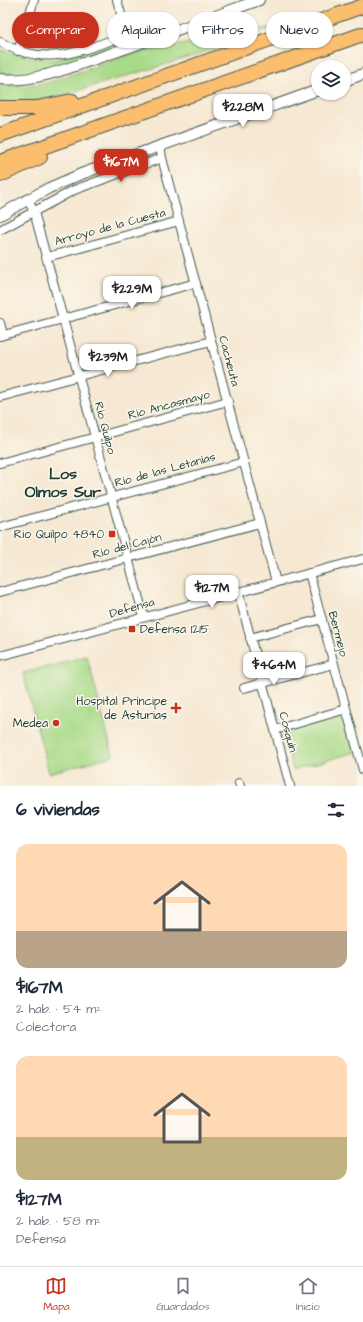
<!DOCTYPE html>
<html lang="es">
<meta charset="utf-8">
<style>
:root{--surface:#fff;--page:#f6f6f7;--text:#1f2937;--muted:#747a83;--line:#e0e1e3;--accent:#c8321e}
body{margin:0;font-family:"Architects Daughter",sans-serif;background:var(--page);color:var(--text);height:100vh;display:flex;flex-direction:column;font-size:15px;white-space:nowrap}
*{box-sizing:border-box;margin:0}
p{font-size:13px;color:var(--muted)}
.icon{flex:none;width:22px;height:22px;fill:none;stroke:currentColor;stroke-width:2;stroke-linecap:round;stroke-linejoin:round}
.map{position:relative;height:786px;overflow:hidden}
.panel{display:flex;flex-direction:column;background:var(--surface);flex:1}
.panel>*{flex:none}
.hud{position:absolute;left:12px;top:12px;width:339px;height:36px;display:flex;gap:8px}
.controls{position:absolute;left:311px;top:60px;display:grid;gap:8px}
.controls a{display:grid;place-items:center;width:40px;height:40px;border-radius:50%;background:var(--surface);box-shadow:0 1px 3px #0004;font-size:20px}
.price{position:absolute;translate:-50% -34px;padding:0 9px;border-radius:8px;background:#fff;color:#222;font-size:13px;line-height:26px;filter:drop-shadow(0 1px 2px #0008)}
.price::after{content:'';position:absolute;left:50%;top:24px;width:12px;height:9px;margin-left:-6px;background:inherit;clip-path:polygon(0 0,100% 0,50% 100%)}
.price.selected{background:var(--accent);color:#fff}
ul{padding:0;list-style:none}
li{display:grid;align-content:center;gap:8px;height:212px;padding:0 16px}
li span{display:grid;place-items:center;height:124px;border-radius:12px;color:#555}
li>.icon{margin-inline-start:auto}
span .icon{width:72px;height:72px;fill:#fffc;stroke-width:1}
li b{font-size:17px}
h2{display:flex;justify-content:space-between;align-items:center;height:48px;padding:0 16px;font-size:17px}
.tag{padding:0 14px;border-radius:18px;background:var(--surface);box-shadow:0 1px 3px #0004;font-size:14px;line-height:36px}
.tag.selected{background:var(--accent);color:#fff}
.menu{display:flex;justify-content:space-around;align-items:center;height:56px;border-top:1px solid var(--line);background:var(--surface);font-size:11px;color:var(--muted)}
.menu a{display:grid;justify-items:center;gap:2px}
.menu .selected{color:var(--accent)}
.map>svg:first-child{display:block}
.green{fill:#a9da88;stroke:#648c5e}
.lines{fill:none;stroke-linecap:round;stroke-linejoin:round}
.minor-casing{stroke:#3f574c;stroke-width:10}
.tertiary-casing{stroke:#3f574c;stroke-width:12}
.motorway-casing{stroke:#3f574c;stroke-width:16}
.minor{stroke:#fff;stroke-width:8}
.tertiary{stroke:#fff;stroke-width:10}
.motorway{stroke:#fbbd6e;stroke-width:14}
.poi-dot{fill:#c8321e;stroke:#fbf7ec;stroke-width:1.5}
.labels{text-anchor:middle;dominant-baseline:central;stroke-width:3;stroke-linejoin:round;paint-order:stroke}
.street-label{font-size:12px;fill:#1f3d34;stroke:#fbf7ec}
.poi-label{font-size:12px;fill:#1f3d34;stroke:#fbf7ec;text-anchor:end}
.district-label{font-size:16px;font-weight:bold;fill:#1f3d34;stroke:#fbf7ec}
</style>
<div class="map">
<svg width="363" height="786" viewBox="0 0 363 786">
<rect width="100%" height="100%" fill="#fbf7ec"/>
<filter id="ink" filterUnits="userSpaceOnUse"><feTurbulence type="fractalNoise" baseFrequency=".025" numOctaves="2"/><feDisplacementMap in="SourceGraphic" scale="8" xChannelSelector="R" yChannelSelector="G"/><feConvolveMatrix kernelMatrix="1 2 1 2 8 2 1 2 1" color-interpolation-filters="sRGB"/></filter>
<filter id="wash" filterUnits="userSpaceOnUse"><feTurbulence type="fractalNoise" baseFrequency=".012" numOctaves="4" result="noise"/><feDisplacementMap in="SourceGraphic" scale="16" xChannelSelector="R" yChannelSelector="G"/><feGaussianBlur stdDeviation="0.9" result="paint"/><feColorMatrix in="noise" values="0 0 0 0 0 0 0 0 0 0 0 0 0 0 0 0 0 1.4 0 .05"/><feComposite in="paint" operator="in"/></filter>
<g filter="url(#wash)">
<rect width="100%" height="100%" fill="#f6e8d2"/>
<!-- green -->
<g class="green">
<path d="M 277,26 L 201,54 L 42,101 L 0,102 L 0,84 L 19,86 L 47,83 L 128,55 Z"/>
<path d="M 120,39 L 122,46 C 86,57 37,81 0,72 L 0,50 L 29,57 L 54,60 Z"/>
<path d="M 87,656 L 113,756 L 49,773 L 23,673 Z"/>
<path d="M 345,712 L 356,752 L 293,770 L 282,729 Z"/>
</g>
</g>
<g filter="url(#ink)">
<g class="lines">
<!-- minor casing -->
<g class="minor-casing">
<g id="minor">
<path d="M 117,0 L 127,35 L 133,46"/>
<path d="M 0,42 C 47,69 81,50 127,35"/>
<path d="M 18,51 L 34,0"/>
<path d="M 160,145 L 162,158 L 276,582"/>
<path d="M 28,199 L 34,212 L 144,617"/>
<path d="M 0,230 L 74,190 L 162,158"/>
<path d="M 47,257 L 179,221"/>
<path d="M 0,323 L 3,335"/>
<path d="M 0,336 L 196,283"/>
<path d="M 0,397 L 211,341"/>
<path d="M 0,463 L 228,401"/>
<path d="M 0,527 L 244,462"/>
<path d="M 309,573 L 363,770"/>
<path d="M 238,591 L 290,786"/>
<path d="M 0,592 L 260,523"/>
<path d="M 250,638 L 322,619"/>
<path d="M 0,656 L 363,559"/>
<path d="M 244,688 L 334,664"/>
<path d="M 275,730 L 346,709"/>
<path d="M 239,783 L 240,786"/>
</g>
</g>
<!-- tertiary casing -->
<g class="tertiary-casing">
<g id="tertiary">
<path d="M 0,79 C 36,83 70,67 104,56 C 156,38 207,19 259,0"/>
<path d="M 344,81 L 363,74"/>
<path d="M 0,215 L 49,188 L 81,174 L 318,90"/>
</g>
</g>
<!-- motorway casing -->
<g class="motorway-casing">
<g id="motorway">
<path d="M 0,108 L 37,108 L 72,101"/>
<path d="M 0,135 L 363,6"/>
<path d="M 0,162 L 363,34"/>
<path d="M 0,175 L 40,157"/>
</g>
</g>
<!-- minor -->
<use href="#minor" class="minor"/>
<!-- tertiary -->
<use href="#tertiary" class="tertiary"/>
<!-- motorway -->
<use href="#motorway" class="motorway"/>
</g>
</g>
<!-- markers -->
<g class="poi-dot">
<rect x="108" y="530" width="8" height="8" rx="2"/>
<rect x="128" y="625" width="8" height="8" rx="2"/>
<path d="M174 702h4v4h4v4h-4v4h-4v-4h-4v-4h4z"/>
<circle cx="56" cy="723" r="4"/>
</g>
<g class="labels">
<!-- street labels -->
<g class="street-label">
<text transform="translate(110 227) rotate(-15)">Arroyo de la Cuesta</text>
<text transform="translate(229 361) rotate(75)">Cacheuta</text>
<text transform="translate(169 405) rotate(-15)">Río Ancasmayo</text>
<text transform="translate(105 428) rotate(75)">Río Quilpo</text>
<text transform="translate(165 470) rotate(-15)">Río de las Letanías</text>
<text transform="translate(127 546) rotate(-15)">Río del Cajón</text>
<text transform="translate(132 608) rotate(-16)">Defensa</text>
<text transform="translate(338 634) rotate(75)">Bermejo</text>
<text transform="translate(288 732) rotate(75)">Cosquín</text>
</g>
<!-- poi labels -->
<g class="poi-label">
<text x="104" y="534">Rio Quilpo 4840</text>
<text x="140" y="629" text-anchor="start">Defensa 1215</text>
<text x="167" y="701">Hospital Príncipe<tspan x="167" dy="14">de Asturias</tspan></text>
<text x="48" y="723">Medea</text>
</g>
<!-- district labels -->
<g class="district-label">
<text x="63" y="474">Los<tspan x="63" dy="18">Olmos Sur</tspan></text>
</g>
</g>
</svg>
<div class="controls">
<a><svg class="icon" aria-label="layers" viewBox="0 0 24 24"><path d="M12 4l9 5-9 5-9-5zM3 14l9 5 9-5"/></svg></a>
</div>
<b class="price" style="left:243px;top:128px">$228M</b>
<b class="price selected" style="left:121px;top:183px">$167M</b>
<b class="price" style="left:132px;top:310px">$229M</b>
<b class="price" style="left:108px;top:378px">$239M</b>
<b class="price" style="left:212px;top:609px">$127M</b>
<b class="price" style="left:274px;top:686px">$464M</b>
<div class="hud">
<a class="tag selected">Comprar</a>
<a class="tag">Alquilar</a>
<a class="tag">Filtros</a>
<a class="tag">Nuevo</a>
</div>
</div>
<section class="panel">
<h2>6 viviendas<svg class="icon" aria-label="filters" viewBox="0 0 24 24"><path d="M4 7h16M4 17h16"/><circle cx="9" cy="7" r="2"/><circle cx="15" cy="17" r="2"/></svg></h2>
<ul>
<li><span style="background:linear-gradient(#ffd9b3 70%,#b9a48a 0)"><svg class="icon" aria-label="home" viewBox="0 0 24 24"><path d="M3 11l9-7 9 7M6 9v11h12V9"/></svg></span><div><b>$167M</b><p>2 hab. · 54 m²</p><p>Colectora</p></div></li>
<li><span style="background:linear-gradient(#ffd9b3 65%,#c2b280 0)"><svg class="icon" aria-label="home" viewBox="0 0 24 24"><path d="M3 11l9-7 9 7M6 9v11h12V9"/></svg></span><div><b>$127M</b><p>2 hab. · 58 m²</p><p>Defensa</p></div></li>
</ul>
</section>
<nav class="menu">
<a class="selected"><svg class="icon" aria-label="map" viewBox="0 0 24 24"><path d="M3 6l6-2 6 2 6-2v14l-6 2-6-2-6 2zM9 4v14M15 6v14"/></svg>Mapa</a>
<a><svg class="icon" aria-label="saved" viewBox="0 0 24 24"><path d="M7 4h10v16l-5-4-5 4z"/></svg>Guardados</a>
<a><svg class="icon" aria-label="home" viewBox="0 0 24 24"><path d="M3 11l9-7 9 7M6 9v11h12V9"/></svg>Inicio</a>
</nav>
